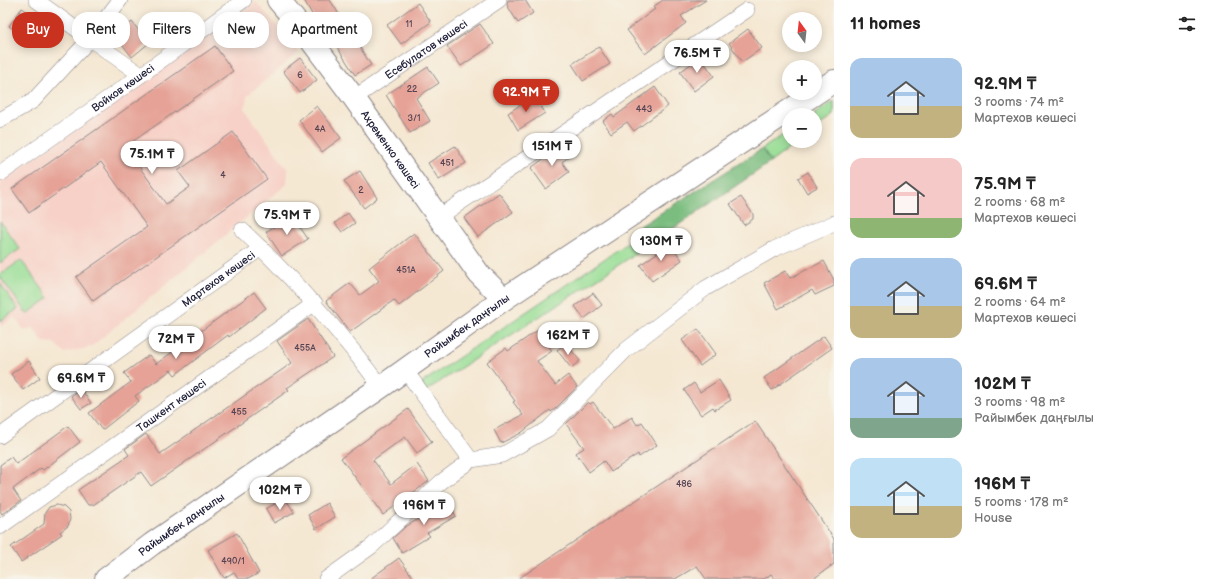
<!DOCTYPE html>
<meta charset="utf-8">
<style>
:root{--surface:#fff;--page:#f2f2f2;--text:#222;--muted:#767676;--accent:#c8321e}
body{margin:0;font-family:"Balsamiq Sans",sans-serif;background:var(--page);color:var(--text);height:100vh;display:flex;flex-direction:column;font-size:15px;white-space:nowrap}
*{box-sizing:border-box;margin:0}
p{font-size:13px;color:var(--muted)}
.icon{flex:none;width:22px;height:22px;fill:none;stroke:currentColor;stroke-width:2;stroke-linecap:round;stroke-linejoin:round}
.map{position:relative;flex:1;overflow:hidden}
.side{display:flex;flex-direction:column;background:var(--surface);width:380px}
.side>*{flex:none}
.hud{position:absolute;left:12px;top:12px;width:380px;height:36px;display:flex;gap:8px}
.needle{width:26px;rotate:345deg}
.fabs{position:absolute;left:782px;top:12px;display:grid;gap:8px}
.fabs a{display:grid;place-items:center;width:40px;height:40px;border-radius:50%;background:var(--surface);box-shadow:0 2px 10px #0003;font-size:20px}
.price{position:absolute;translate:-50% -34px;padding:0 9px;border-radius:14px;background:#fff;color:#222;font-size:13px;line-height:26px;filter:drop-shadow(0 1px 2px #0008)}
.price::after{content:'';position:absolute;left:50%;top:24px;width:12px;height:9px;margin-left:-6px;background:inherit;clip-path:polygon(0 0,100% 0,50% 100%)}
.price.selected{background:var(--accent);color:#fff}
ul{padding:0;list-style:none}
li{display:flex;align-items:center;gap:12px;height:100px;padding:0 16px}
li span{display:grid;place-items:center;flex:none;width:112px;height:80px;border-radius:12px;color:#555}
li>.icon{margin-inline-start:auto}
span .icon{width:48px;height:48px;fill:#fffc;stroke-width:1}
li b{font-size:17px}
h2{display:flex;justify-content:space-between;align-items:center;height:48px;padding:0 16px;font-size:17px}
.tag{padding:0 14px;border-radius:16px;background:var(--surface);box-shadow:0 2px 10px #0003;font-size:14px;line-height:36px}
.tag.selected{background:var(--accent);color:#fff}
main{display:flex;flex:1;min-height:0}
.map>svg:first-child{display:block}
.built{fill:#f7d1c7}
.green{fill:#99de96;stroke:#5e8068}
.forest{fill:#7abd7f;stroke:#4e705d}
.building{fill:#e6a296}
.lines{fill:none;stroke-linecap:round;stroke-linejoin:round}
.street-casing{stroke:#8c8587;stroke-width:16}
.secondary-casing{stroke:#8c8587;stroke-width:24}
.primary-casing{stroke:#8c8587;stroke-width:24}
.street{stroke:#fff;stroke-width:15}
.secondary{stroke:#fff;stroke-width:22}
.primary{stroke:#fff;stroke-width:22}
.labels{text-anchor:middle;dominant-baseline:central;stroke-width:3.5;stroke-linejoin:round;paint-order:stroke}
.number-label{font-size:9px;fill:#534252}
.street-label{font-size:11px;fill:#22223b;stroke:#f7f3e8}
</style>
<main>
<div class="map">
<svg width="834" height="579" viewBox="0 0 834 579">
<rect width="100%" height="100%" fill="#f7f3e8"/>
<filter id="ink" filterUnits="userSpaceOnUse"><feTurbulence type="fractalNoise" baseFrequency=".025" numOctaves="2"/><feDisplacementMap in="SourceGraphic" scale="8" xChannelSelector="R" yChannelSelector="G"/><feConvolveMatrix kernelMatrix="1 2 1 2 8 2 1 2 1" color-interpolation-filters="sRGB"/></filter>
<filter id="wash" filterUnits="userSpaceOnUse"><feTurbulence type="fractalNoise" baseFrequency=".012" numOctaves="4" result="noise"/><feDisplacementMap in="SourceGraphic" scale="16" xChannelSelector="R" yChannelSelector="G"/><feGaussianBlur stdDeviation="0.9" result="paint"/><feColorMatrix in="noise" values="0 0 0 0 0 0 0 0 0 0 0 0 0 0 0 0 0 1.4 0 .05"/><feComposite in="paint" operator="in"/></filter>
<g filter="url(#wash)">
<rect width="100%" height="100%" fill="#f5e8d3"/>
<!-- built -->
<path class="built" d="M 256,2 L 299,52 L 247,96 L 245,109 L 288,170 L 287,184 L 91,347 L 65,353 L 54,343 L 43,342 L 33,327 L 25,331 L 14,317 L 0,327 L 0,182 Z"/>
<!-- green -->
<g class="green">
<path d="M 834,101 L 834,115 L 815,129 L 815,115 L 813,115 Z"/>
<path d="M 789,131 L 789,141 L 799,141 L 771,162 L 762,149 Z"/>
<path d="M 0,221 L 20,249 L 0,263 Z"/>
<path d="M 638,236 L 639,245 L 643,249 L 424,392 L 423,382 Z"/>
<path d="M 21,260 L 49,298 L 27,314 L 0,277 L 0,275 Z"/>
<path d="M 0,283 L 18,309 L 0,321 Z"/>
</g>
<!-- forest -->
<path class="forest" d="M 762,149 L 771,162 L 643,249 L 639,245 L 637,228 Z"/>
<g id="blocks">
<!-- building -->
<g class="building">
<path d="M 304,0 L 330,0 L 371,65 L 355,75 L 328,33 L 324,36 Z"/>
<path d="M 508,0 L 525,0 L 533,13 L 518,23 L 507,5 Z"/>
<path d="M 663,0 L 706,0 L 681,16 L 686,23 L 645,54 L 627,30 L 655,9 L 653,7 Z"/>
<path d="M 418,3 L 431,22 L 401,44 L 387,25 Z"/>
<path d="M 22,8 L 37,18 L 25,37 L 9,26 Z"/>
<path d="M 132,22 L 149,43 L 132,57 L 115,35 Z"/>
<path d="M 480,24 L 494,44 L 461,66 L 447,46 Z"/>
<path d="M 748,29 L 762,48 L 742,62 L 729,43 Z"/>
<path d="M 215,46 L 233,71 L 125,147 L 166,204 L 190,187 L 178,171 L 233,132 L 267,179 L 93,301 L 76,277 L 147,227 L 101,162 L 29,213 L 12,189 Z"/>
<path d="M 599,47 L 610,64 L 583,81 L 572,64 Z"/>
<path d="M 700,57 L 714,76 L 694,91 L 680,72 Z"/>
<path d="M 300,58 L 317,80 L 300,93 L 283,71 Z"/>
<path d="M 428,67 L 439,83 L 416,98 L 430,121 L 410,133 L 386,95 Z"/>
<path d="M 655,87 L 668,106 L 634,131 L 627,122 L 611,133 L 603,121 L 612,114 L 614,117 Z"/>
<path d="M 534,96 L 545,113 L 518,130 L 508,113 Z"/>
<path d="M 317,106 L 341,138 L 322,152 L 299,120 Z"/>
<path d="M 562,145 L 570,156 L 562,162 L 569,172 L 546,189 L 531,168 Z"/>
<path d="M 455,146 L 466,163 L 439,180 L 428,163 Z"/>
<path d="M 360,171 L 377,198 L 364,208 L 344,181 Z"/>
<path d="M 808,172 L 817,187 L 807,193 L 798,178 Z"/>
<path d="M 499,193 L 513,212 L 478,237 L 464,218 Z"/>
<path d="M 741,197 L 753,214 L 753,219 L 744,225 L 730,204 Z"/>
<path d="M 348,213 L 355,223 L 342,232 L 335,223 Z"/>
<path d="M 292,215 L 308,239 L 282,256 L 266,232 Z"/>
<path d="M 414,233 L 444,271 L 399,306 L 394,300 L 350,332 L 326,301 L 350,283 L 360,295 L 379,281 L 369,268 Z"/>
<path d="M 670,244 L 682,260 L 652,281 L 640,265 Z"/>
<path d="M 824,261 L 834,280 L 834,286 L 815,295 L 812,290 L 778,309 L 764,283 L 785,271 L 790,278 Z"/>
<path d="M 254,292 L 266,308 L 229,337 L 228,335 L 175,375 L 171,370 L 135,396 L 139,401 L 102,430 L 89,413 L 131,382 L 124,373 L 149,355 L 156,364 Z"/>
<path d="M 593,293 L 602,305 L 584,319 L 575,306 Z"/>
<path d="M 308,319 L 333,357 L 287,388 L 289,390 L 151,486 L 141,472 L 93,505 L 88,505 L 78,490 L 129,455 L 125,449 L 146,434 L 160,454 L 292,363 L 277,341 Z"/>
<path d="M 698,329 L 716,354 L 700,366 L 682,340 Z"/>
<path d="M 538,330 L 552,351 L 537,361 L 555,385 L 568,375 L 577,387 L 555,409 L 551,412 L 550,410 L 521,433 L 501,443 L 494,430 L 523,415 L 513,402 L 515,401 L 487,362 L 506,348 L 508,351 Z"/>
<path d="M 824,336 L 832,348 L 772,390 L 764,378 Z"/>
<path d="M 566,343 L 580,361 L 571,368 L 557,350 Z"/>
<path d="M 29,361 L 40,378 L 23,390 L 11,374 Z"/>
<path d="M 719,380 L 731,400 L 715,410 L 713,407 L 701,415 L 684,390 L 694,383 L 700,392 Z"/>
<path d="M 81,389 L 91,403 L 81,409 L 71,396 Z"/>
<path d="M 588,402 L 590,404 L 593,402 L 613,429 L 632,417 L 637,425 L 642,422 L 657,445 L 639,457 L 638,454 L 611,472 L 604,461 L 589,472 L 576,453 L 584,448 L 566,424 Z"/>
<path d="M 408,409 L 432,442 L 417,453 L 405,437 L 373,460 L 391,484 L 417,464 L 429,481 L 383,515 L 341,458 Z"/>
<path d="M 755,421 L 834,539 L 834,564 L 813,579 L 775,579 L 771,574 L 764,579 L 706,579 L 697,566 L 675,579 L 518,579 Z"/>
<path d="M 68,426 L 80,442 L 43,470 L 41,468 L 13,489 L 21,501 L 2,514 L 0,511 L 0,465 L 11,457 L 16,464 Z"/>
<path d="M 285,498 L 294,512 L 274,523 L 266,509 Z"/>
<path d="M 446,499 L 456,516 L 427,533 L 430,536 L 402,553 L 393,538 L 405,527 L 435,509 L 433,506 Z"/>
<path d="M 327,503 L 335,517 L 316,529 L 308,515 Z"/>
<path d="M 57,505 L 64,507 L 69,512 L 70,519 L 68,526 L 60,532 L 62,534 L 21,562 L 11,547 L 44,524 L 45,513 L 49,507 Z"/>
<path d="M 237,533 L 259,573 L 248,579 L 238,579 L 234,572 L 224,578 L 208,550 Z"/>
<path d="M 399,558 L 414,579 L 370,579 Z"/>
</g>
</g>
</g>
<g filter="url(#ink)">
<use href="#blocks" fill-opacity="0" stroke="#8c8587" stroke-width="1"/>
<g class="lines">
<!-- street casing -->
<g class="street-casing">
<g id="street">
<path d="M 36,0 L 90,39 L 120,0"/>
<path id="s1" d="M 354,98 L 499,0"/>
<path d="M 0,120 L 33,101 L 90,39 L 141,75"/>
<path id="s2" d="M 0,174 L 141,75 L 244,0"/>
<path d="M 439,217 L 747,10"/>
<path d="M 242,230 C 293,278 339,330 381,387"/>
<path d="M 405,370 L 471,460"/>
<path id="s3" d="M 0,436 L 261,248"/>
<path id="s4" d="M 0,527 L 315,303"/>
<path d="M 326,579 L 372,546 L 441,482 L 471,460 L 502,455 L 548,429 L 626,350 L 706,288 L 774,249 L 834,223"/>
</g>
</g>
<!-- secondary casing -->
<g class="secondary-casing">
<g id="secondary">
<path id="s5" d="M 278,0 L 304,31 L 354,98 L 479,274 L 504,299"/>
</g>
</g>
<!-- primary casing -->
<g class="primary-casing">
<g id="primary">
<path id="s6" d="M 106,579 L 152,544 L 381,387 L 504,299 L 834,81"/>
</g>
</g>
<!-- street -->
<use href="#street" class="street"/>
<!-- secondary -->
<use href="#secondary" class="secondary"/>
<!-- primary -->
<use href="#primary" class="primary"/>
</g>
</g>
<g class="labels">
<!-- number labels -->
<g class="number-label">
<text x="409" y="24">11</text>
<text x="300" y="75">6</text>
<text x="412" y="89">22</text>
<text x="644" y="109">443</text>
<text x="414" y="118">3/1</text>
<text x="320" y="129">4А</text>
<text x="447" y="163">451</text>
<text x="223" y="175">4</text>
<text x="361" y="190">2</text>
<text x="406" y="270">451А</text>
<text x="305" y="348">455А</text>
<text x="239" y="412">455</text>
<text x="684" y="484">486</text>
<text x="233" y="561">490/1</text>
</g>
<!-- street labels -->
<g class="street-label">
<text stroke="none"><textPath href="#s1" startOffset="87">Есебулатов көшесі</textPath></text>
<text stroke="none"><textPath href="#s2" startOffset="150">Войков көшесі</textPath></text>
<text stroke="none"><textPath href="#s5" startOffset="187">Ахременко көшесі</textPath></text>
<text stroke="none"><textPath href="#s3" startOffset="269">Мартехов көшесі</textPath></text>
<text stroke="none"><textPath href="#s6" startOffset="441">Райымбек даңғылы</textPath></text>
<text stroke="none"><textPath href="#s4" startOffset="210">Ташкент көшесі</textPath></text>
<text stroke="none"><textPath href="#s6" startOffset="93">Райымбек даңғылы</textPath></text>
</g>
</g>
</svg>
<div class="fabs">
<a><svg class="needle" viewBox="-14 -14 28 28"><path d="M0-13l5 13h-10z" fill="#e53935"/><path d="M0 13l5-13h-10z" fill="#767676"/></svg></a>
<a>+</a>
<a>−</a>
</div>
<b class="price" style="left:697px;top:74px">76.5M ₸</b>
<b class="price selected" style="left:526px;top:113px">92.9M ₸</b>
<b class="price" style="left:552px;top:167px">151M ₸</b>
<b class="price" style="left:152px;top:175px">75.1M ₸</b>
<b class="price" style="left:287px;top:236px">75.9M ₸</b>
<b class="price" style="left:661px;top:262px">130M ₸</b>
<b class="price" style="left:568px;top:356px">162M ₸</b>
<b class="price" style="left:176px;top:360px">72M ₸</b>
<b class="price" style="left:81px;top:399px">69.6M ₸</b>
<b class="price" style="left:280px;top:511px">102M ₸</b>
<b class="price" style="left:424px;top:526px">196M ₸</b>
<div class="hud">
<a class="tag selected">Buy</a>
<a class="tag">Rent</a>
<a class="tag">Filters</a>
<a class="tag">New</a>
<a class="tag">Apartment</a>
</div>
</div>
<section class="side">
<h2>11 homes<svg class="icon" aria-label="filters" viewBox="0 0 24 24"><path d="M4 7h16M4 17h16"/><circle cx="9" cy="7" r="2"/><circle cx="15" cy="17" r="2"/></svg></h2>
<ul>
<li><span style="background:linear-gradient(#a9c7e8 60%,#c2b280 0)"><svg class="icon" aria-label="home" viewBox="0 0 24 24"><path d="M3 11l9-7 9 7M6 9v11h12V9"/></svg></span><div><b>92.9M ₸</b><p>3 rooms · 74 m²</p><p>Мартехов көшесі</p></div></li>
<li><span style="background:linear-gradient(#f6c9c9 75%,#8fb573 0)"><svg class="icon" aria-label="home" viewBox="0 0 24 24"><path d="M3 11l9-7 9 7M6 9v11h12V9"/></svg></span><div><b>75.9M ₸</b><p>2 rooms · 68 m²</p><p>Мартехов көшесі</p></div></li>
<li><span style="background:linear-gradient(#a9c7e8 60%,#c2b280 0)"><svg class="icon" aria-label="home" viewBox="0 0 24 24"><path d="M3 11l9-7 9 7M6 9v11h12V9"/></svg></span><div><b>69.6M ₸</b><p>2 rooms · 64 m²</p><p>Мартехов көшесі</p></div></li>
<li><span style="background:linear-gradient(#a9c7e8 75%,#7fa58c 0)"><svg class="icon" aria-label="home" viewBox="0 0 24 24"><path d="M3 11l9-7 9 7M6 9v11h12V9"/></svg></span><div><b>102M ₸</b><p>3 rooms · 98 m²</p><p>Райымбек даңғылы</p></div></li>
<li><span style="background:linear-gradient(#bfe0f5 60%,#c2b280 0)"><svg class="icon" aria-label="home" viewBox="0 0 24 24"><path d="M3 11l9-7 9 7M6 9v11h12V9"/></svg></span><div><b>196M ₸</b><p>5 rooms · 178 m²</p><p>House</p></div></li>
</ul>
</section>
</main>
